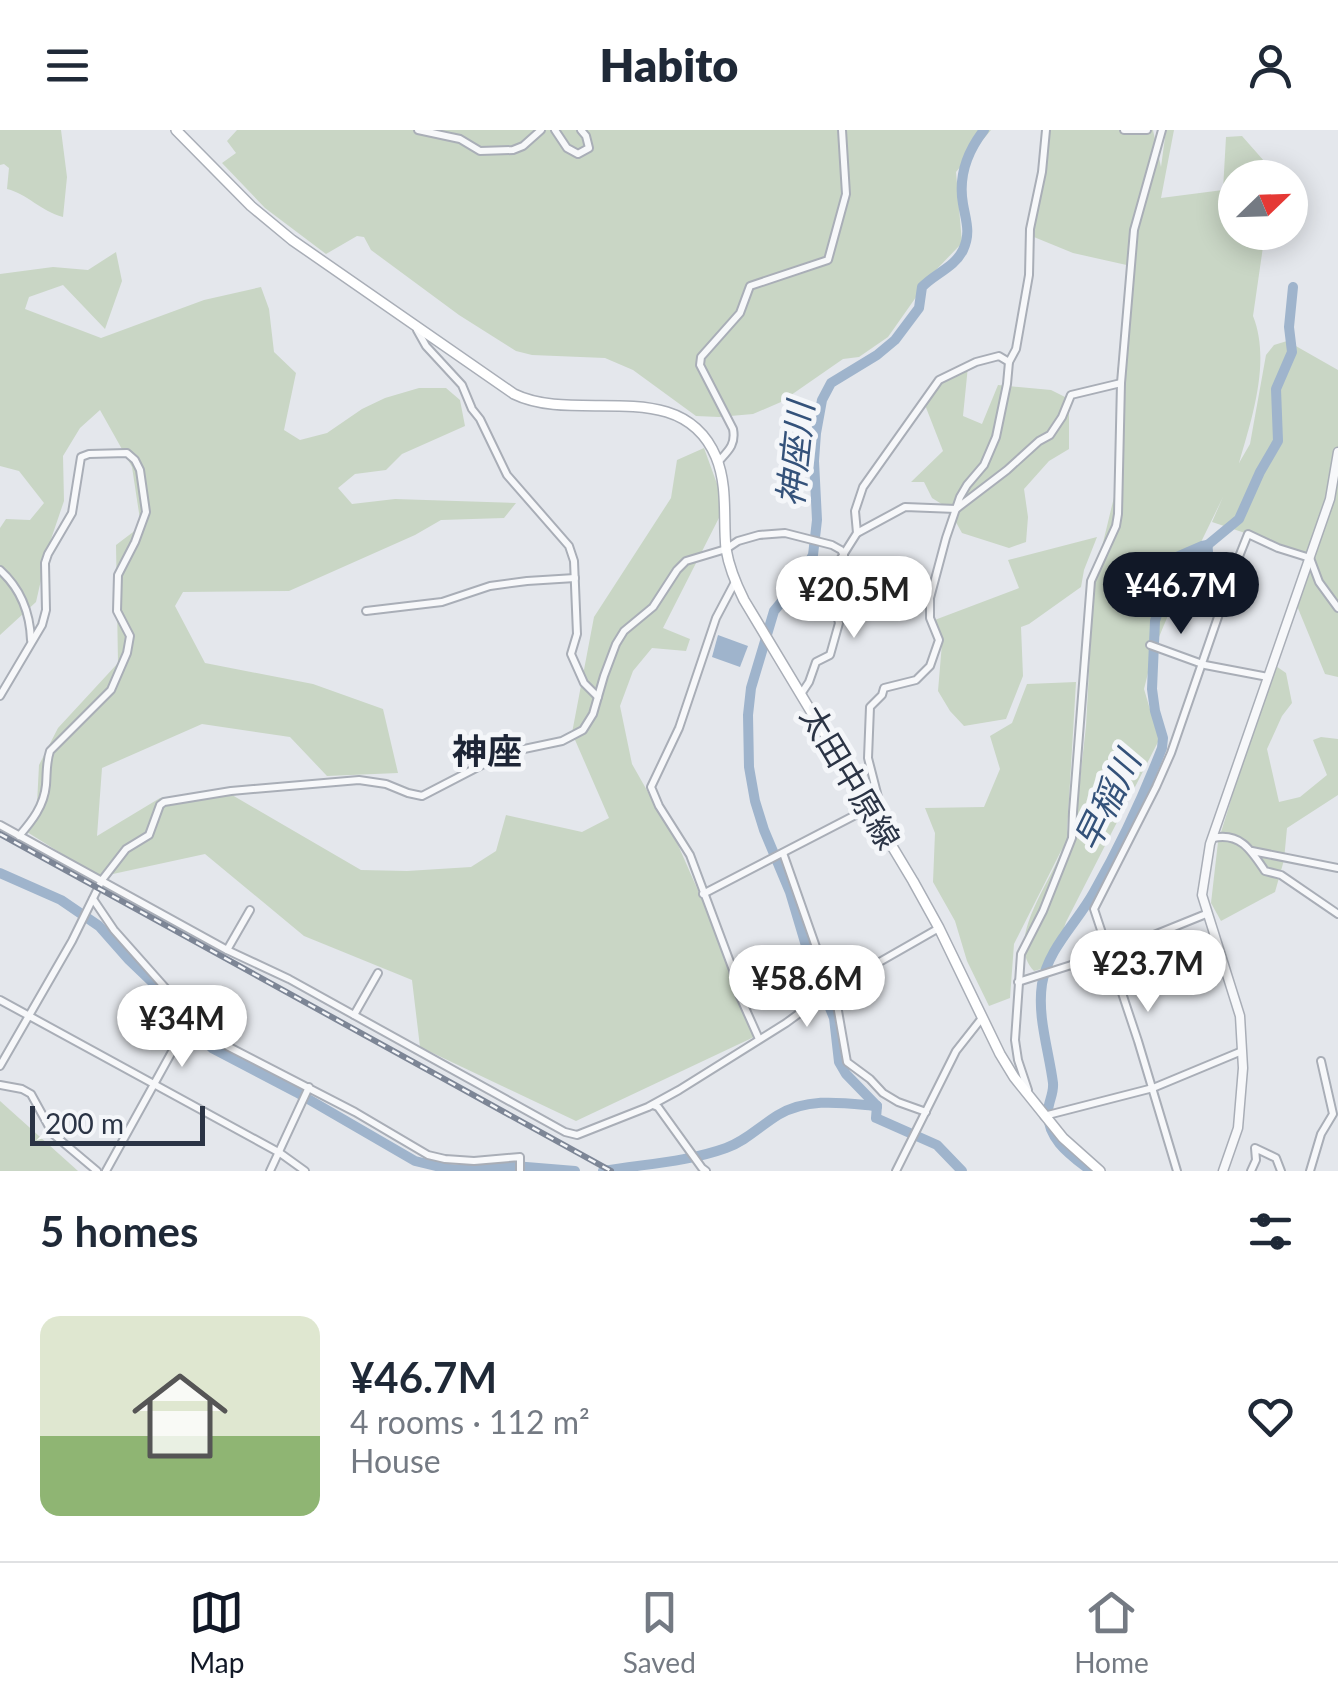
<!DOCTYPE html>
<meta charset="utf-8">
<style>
:root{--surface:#fff;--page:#f2f2f3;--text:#1f2937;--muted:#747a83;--line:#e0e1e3;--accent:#111827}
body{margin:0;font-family:Lato,"Noto Sans JP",sans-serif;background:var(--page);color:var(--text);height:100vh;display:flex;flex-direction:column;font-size:38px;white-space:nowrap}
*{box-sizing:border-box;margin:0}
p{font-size:32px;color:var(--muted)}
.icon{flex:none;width:55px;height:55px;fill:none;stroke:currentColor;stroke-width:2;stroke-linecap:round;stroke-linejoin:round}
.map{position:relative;height:1041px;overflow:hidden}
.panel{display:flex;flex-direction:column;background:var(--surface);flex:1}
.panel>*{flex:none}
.needle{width:65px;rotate:67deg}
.controls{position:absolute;left:1218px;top:30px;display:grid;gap:20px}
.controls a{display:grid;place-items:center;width:90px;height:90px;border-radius:50%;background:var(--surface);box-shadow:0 5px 25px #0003;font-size:50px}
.scale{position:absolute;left:30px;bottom:25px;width:175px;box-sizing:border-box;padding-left:10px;border:5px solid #2b3445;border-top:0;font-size:28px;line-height:35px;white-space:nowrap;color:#2b3445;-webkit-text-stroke:8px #f4f6f9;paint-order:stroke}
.price{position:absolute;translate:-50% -85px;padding:0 22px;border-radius:35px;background:#fff;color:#222;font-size:32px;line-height:65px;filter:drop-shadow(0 2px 5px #0008)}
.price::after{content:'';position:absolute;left:50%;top:60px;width:30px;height:22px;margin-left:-15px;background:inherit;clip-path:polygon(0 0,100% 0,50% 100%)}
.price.on{background:var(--accent);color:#fff}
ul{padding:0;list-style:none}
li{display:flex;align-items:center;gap:30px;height:250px;padding:0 40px}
li span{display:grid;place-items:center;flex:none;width:280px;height:200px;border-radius:20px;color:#555}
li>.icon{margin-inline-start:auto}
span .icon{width:120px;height:120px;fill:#fffc;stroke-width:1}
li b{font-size:42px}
h2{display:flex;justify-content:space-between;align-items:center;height:120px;padding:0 40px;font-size:42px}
header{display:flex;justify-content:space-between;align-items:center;height:130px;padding:0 40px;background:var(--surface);font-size:45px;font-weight:800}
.tabs{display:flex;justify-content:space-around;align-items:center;height:140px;border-top:2px solid var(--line);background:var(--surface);font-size:28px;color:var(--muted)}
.tabs a{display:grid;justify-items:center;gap:5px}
.tabs .on{color:var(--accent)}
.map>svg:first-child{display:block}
.green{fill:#c9d6c5}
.water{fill:#9fb4cc}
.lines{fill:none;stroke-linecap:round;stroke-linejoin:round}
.river{stroke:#9fb4cc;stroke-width:10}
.minor-casing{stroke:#a9aeb7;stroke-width:10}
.tertiary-casing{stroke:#a9aeb7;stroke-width:11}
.secondary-casing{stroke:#a9aeb7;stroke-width:12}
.minor{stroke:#f7f8fa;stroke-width:6}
.tertiary{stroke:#f7f8fa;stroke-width:8}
.secondary{stroke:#fff;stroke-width:9}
.rail-casing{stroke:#7d8696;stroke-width:6}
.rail{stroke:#f4f6f9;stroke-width:2.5;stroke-dasharray:8;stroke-linecap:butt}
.labels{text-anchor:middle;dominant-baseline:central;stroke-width:10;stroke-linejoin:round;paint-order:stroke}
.street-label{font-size:32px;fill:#2b3445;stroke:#f4f6f9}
.water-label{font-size:35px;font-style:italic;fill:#34527a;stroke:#f4f6f9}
.neighbourhood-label{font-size:35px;font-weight:bold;fill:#1d2536;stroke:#f4f6f9}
</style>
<header><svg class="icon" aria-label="menu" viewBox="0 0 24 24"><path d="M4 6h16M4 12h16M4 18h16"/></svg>Habito<svg class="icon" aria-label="person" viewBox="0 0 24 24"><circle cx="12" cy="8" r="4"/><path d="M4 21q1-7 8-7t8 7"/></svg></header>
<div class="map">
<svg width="1338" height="1041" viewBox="0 0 1338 1041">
<rect width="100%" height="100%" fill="#e4e7ec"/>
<!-- green -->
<g class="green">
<path d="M 0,0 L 61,0 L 67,47 L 63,87 C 40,81 28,64 7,59 L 9,38 L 4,34 L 0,35 Z"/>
<path d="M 237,0 L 991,0 L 956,42 L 962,113 L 933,143 L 888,207 L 859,227 L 843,229 L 781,272 L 753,284 L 719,287 L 696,286 L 633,240 L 605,228 L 532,225 L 516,221 L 459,185 L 371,120 L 364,107 L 357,106 L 326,124 L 265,78 L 222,33 L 236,23 L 227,11 Z"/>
<path d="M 1047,0 L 1153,0 L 1161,37 L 1166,0 L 1174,0 L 1161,68 L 1223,60 L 1226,7 L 1242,6 L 1272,40 L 1271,47 L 1235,48 L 1235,102 L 1265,103 L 1253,186 C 1271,231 1252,288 1239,333 L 1250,314 L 1266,225 L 1274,215 L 1287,211 L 1338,240 L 1338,547 L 1325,544 L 1295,471 L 1311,425 L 1212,392 L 1223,367 L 1184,447 L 1154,519 L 1144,559 L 1159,610 L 1066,792 L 1051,836 L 1034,841 C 1004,810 1051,753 1062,719 L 1014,814 L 1010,868 L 989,876 L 967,831 L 955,791 L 933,752 L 935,703 L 925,678 L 984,677 L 1000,639 L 990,606 L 1012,593 L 1027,554 L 1076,552 L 1067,703 L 1079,659 L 1086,596 L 1094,450 L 1115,363 L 1121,253 L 1117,239 L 1128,211 L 1131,136 L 1073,123 L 1029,105 Z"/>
<path d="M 116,122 L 122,151 L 105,199 L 63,155 L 29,167 L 25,179 L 101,208 L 204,170 L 261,157 L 269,179 L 274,222 L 296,243 L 284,300 L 300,310 L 327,303 L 362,279 L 385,268 L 419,258 L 446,258 L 460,270 L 465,296 L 402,324 L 386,340 L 355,344 L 338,358 L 352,374 L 395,369 L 516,373 L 504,388 L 441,390 L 415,405 L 289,461 L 183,462 L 175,476 L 205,533 L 313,554 L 383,579 L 398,643 L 327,646 L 290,607 L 202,594 L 102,638 L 97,706 L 160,668 L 227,662 L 361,740 L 407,741 L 471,737 L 496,721 L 506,685 L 582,702 L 609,688 L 572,603 L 594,487 L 671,368 L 677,330 L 704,318 L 725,376 L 663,498 L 690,509 L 686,521 L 652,518 L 633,541 L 620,576 L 632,634 L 678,715 L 734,842 L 754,907 L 576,991 L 420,917 L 412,850 L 304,806 L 205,724 L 99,747 L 27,702 L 37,674 L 39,635 L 58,598 L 118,533 L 116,415 L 141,396 L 132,337 L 100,280 L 80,298 L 63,326 L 64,371 L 49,415 L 36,472 L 0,505 L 0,398 L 6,389 L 30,390 L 44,373 L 19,341 L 0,336 L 0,144 L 53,137 L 88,140 Z"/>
<path d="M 968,236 L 963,286 L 982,294 L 998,255 L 1051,260 L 1069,269 L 1069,319 L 1049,331 L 1024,359 L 1028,387 L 1026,412 L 1009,418 L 962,403 L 948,378 L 932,368 L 924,352 L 911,352 L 943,321 L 925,275 L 939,250 Z"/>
<path d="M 1097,407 L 1084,440 L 1081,457 L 1029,494 L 1021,497 L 1023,546 L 1006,589 L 964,596 L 950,581 L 938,561 L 942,513 L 932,491 L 1019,458 L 1008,430 Z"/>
<path d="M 1273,534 L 1286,543 L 1292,573 L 1282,586 L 1267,619 L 1279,672 L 1300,667 L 1327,645 L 1313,610 L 1321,607 L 1338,609 L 1338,665 L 1287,698 L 1284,730 L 1275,762 L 1221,791 L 1211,773 L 1218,712 Z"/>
<path d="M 0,971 L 78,1041 L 0,1041 Z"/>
</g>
<!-- water -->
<g class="water">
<path d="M 1212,409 L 1213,422 L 1202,444 L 1171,424 L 1201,411 Z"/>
<path d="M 718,505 L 748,516 L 740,537 L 712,527 Z"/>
</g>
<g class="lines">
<!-- river -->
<g class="river">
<path d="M 0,743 L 61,770 L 99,796 L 129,830 L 152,852 L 184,891 L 212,918 L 296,962 L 415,1031 L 449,1039 L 469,1040 L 514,1036 L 575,1041"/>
<path d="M 877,976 L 846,944 L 839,932 L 834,888 L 810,829 L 790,762 L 764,700 L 755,671 L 749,637 L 748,585 L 751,558 L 774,481 L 798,452 L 813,425 L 817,390 L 814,331 L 816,303 L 822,270 L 831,253 L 877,225 L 895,210 L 919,178 L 922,157 C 934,144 955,137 963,120 C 971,103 966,91 963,74 C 958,46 967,22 984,0"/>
<path d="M 877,976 L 876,988 L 937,1015 L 962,1041"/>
<path d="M 603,1041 C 644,1034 687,1032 726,1018 C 746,1011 760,996 778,985 C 809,967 843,973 877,976"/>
<path d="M 1091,1041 C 1072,1026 1047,1010 1048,982 C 1048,972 1054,964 1053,953 C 1049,921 1037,887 1042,854 C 1048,818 1077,793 1094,762 C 1120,716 1143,667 1162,618 L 1163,608 L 1155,581 L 1152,559 L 1155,491 L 1163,466 L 1181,437 L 1239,389 L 1260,342 L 1278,311 L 1276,259 L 1292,222 L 1289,197 L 1293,157"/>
</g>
<!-- minor casing -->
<g class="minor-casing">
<g id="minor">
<path d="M 418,0 L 460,9 L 480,21 L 513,20 L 523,16 L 541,0"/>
<path d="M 555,0 L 567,18 L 578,24 L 589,18 L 586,6 L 581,0"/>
<path d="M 1124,0 L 1147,0"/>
<path d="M 417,200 L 426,216 L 462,255 L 472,279 L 480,289 L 507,345 L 569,416 L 574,431 L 577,504 L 571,524 L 584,553 L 598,567"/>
<path d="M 718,332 C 728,321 736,315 733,299 L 700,235 L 701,227 L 740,183 L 750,156 L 828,130 L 846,64 L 842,0"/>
<path d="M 857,403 L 905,377 L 956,379 L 1007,340 L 1039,311 L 1050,305 L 1062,287 L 1071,265 L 1121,253"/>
<path d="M 0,440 C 20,458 30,483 31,510"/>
<path d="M 735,452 L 716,488 L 679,598 L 651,657 L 659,676 L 690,725 L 733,840 L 738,862 L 759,909"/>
<path d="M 366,481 L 442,472 L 490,456 L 527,451 L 575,448"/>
<path d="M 1150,515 L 1205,535 L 1268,547"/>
<path d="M 801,564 L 809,552 L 816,532 L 830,525 L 839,493 L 832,468 L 838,433 L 857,403 L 855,381 L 863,357 L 939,250 L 976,232 L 999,226 L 1009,232"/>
<path d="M 0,566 L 42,495 L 46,480 L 45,433 L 48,424 L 72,383 L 81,327 L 89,324 L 127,323 L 135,330 L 140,340 L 146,382 L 135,412 L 118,445 L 117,481 L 130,506 L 127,523 L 111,560 L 50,621 C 46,633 47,642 46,655 C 44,676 32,691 19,706"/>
<path d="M 0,695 L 227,820 L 289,849 L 565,1002 L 577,1005 L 648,977 L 679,960 L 786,893 L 834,858 L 939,798"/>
<path d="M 1213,708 C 1240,702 1251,720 1265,741 L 1281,745 L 1338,784"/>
<path d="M 1252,721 L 1338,738"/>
<path d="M 783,723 L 816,817 L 834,858 L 847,932 L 870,949 L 883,963 L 898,972 L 926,982"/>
<path d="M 703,764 L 869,678 L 878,667 L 868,628 L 870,577 L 882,565 L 884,558 L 916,550 L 930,536 L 939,510 L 930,488 L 930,468 L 946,408 L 960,367 L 967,355 L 984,335 L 996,307 L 1007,254 L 1009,232 L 1016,219 L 1029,145 L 1030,99 L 1042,42 L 1046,0"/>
<path d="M 93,769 L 114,800 L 193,889 L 227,916 L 355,982 L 428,1025 L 445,1029 L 474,1031 L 520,1027 L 520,1041"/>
<path d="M 227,820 L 250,780"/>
<path d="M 1018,852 L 1112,822 L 1206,784"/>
<path d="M 0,870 L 280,1023 L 305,1041"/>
<path d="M 354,885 L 378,843"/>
<path d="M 0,936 L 72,811 L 102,750 L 126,719 L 149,705 L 160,675 L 164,672 L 231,661 L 359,650 L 386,654 L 408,663 L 422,666 L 505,623 L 562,611 L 583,600 L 593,584 L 604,546 L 616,514 L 624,501 L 653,477 L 677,440 L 686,431 L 726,419 L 738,411 L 759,405 L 785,403 L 832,415 L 841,420 L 844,425"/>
<path d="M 0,955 L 22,959 L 31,964 L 53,1004 L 97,1041"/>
<path d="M 1028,960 L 1018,930 L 1015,910 L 1021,824 L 1043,781 L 1072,708 L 1073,682 L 1091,451 L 1116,396 L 1118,384 L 1121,253 L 1134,100 L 1162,0"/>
<path d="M 653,975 L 658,977 L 702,1038 L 706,1041"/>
<path d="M 1044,986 L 1153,958 L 1242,921"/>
<path d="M 106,1041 L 179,909"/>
<path d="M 270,1041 L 309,957"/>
<path d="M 896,1041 L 956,921 L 982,888"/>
<path d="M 1177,1041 L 1138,911 L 1094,779 L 1156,657 L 1171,623 L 1238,429 L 1248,404 L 1278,418 L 1310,428 L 1319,452 L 1338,478"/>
<path d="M 1251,1041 L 1256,1030 L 1255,1018 L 1276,1028 L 1281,1041"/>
<path d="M 1310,1041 L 1321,1004 L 1333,984 L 1321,931"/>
</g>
</g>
<!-- tertiary casing -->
<g class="tertiary-casing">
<path id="tertiary" d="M 1223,1041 L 1238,998 L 1243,938 L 1240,886 L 1202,765 L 1210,714 L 1330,369 L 1338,322"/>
</g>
<!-- secondary casing -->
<g class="secondary-casing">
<path id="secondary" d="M 176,0 L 251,76 L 292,110 L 514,264 C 577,295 681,244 716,327 C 728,356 723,388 726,419 C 729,437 736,454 744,470 L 913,751 L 939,798 L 1000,924 L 1014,947 L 1063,1008 L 1100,1041"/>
</g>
<!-- minor -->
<use href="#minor" class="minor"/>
<!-- tertiary -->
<use href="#tertiary" class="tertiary"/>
<!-- secondary -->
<use href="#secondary" class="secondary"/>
<!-- rail casing -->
<g class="rail-casing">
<path id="rail" d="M 0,704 L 611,1041"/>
</g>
<!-- rail -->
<use href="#rail" class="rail"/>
</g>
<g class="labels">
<!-- street labels -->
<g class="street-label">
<text transform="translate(851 647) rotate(59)">太田中原線</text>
</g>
<!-- water labels -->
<g class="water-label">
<text transform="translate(794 324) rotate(-84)">神座川</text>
<text transform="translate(1106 670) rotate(-64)">早稲川</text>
</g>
<!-- neighbourhood labels -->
<g class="neighbourhood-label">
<text x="487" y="620">神座</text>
</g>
</g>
</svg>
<div class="controls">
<a><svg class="needle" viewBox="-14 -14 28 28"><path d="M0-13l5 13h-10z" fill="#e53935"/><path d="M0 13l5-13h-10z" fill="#747a83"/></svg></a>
</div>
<div class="scale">200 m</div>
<b class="price on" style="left:1181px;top:507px">¥46.7M</b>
<b class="price" style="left:854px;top:511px">¥20.5M</b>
<b class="price" style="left:1148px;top:885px">¥23.7M</b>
<b class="price" style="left:807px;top:900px">¥58.6M</b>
<b class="price" style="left:182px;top:940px">¥34M</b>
</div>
<section class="panel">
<h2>5 homes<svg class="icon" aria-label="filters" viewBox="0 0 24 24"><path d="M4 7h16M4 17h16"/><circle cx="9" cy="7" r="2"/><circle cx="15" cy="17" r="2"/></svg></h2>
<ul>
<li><span style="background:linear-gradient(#dfe7d0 60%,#8fb573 0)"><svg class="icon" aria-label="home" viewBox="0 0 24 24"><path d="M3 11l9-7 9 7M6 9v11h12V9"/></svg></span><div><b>¥46.7M</b><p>4 rooms · 112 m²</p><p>House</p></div><svg class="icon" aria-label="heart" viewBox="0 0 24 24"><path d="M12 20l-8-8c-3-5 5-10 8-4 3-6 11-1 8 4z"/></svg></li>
</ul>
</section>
<nav class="tabs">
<a class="on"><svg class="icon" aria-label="map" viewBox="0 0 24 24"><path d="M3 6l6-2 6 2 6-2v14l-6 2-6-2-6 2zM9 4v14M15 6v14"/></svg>Map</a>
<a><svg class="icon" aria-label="saved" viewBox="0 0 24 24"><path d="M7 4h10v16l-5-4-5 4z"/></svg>Saved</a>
<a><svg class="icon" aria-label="home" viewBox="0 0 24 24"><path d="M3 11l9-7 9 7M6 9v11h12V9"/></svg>Home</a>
</nav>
